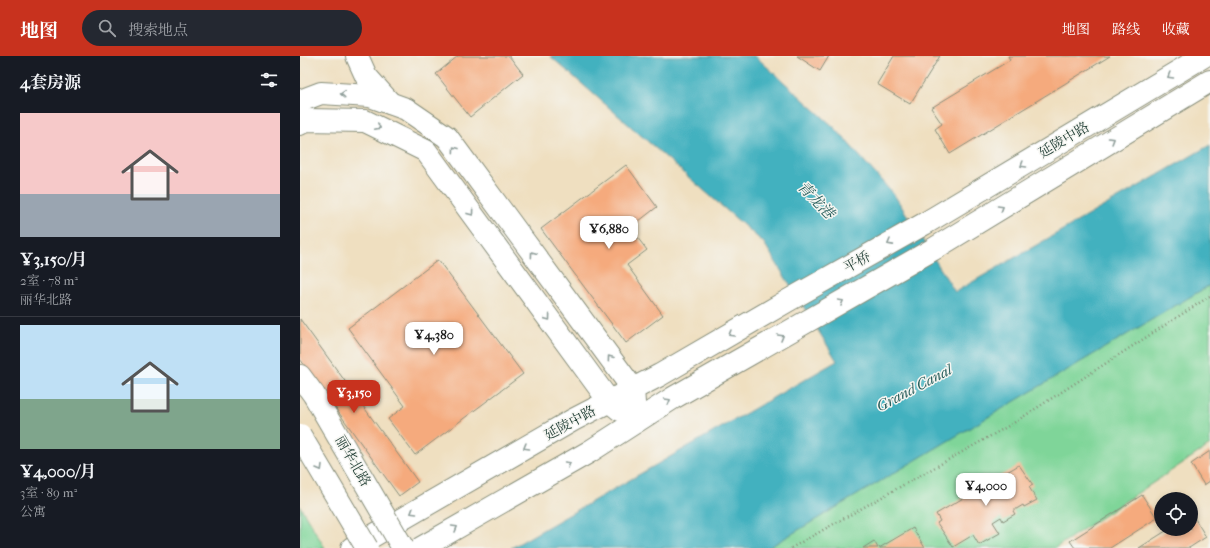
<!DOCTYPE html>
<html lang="zh">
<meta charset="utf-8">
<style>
:root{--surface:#171b24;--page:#242831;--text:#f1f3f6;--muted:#9ea1a6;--line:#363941;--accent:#c8321e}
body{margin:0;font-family:"IM FELL French Canon","Noto Serif SC",serif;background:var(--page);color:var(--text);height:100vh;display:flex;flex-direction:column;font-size:15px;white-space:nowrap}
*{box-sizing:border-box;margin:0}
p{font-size:13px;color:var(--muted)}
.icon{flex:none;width:22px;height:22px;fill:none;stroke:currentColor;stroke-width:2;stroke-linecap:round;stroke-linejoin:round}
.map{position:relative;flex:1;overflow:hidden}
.details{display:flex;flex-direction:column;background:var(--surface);width:300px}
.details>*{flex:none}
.tools{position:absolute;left:854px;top:436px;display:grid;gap:8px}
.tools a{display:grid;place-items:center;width:44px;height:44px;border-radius:50%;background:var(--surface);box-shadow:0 2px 6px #0003;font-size:20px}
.price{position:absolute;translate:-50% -34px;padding:0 9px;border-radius:8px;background:#fff;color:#222;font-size:13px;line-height:26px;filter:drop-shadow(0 1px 2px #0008)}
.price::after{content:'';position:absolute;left:50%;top:24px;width:12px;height:9px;margin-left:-6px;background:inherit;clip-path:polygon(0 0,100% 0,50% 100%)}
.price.selected{background:var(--accent);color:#fff}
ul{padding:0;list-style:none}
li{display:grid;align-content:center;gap:8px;height:212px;padding:0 20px}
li+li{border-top:1px solid var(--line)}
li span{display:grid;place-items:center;height:124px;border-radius:0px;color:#555}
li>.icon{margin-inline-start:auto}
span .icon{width:72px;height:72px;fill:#fffc;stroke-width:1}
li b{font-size:17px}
h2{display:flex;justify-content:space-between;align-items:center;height:48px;padding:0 20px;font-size:17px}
header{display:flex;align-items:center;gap:24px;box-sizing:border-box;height:56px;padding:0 20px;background:var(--accent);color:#fff}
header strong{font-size:19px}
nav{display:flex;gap:22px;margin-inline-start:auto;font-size:14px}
.search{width:280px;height:36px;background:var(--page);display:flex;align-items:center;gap:10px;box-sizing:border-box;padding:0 14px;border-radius:22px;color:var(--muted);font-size:15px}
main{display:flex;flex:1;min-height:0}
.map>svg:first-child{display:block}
.green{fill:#7fd599;stroke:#4f8966}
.water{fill:#43b1bf;stroke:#31777a}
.building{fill:#f5aa7d}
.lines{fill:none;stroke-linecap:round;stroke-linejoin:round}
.primary-casing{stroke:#878e7a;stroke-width:24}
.path{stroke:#878e7a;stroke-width:2.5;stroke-dasharray:1 3;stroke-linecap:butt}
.primary{stroke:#fff;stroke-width:22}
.primary-bridge-casing{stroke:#878e7a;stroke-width:24;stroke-linecap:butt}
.primary-bridge{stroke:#fff;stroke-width:22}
.oneway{stroke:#8f9e9a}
.labels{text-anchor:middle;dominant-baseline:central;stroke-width:3;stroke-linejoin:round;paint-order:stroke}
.street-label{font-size:14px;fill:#1f3d34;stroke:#f6f6f2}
.water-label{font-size:15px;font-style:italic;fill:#2a605e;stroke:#f6f6f2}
</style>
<header>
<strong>地图</strong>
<div class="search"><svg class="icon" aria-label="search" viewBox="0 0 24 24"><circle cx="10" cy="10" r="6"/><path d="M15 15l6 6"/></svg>搜索地点</div>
<nav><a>地图</a><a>路线</a><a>收藏</a></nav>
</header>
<main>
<section class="details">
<h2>4套房源<svg class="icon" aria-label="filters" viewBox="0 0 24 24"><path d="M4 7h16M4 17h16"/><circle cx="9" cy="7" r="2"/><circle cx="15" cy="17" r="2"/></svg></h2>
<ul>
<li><span style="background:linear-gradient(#f6c9c9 65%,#9aa5b1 0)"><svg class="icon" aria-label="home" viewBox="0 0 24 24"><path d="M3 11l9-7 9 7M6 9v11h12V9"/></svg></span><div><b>¥3,150/月</b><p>2室 · 78 m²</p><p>丽华北路</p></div></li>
<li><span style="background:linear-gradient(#bfe0f5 60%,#7fa58c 0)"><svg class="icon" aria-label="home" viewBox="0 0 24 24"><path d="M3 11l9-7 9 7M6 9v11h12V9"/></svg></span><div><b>¥4,000/月</b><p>3室 · 89 m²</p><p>公寓</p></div></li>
</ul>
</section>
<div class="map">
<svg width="910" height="492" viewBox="0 0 910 492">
<rect width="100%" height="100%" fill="#f6f6f2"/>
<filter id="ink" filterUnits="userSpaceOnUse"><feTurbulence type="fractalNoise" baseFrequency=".025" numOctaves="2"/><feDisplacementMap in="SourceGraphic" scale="8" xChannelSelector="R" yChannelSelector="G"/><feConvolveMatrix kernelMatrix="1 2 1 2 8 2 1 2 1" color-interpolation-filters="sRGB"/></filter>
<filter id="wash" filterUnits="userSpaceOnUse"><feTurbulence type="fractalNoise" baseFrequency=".012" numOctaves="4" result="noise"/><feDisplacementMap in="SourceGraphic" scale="16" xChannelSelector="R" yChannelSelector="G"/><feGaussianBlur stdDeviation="0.9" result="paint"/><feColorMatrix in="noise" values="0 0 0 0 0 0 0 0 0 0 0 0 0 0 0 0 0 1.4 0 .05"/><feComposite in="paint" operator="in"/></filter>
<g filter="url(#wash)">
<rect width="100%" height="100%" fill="#efdfc0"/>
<!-- green -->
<g class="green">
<path d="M 910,229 L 910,389 L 755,492 L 468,492 Z"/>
<path d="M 0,450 L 25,492 L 0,492 Z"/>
</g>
<!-- water -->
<path class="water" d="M 250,0 L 455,0 L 535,72 L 595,140 L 655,236 L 910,89 L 910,229 L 468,492 L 211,492 L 537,305 L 464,187 Z"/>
<g id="blocks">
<!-- building -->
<g class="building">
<path d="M 158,0 L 209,0 L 223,18 L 170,61 L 136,18 Z"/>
<path d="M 497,0 L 529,0 L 520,15 Z"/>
<path d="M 594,0 L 640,0 L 610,48 L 577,28 Z"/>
<path d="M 708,0 L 810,0 L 650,98 L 635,73 L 642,68 L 631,52 L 710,4 Z"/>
<path d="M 326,109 L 357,151 L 330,172 L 347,194 L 327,209 L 363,259 L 326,287 L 241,173 Z"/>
<path d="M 138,204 L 223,318 L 115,399 L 88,363 L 105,350 L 48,272 Z"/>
<path d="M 0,263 L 118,426 L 99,440 L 0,303 Z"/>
<path d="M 910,395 L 910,425 L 904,429 L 891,408 Z"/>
<path d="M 719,409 L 733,429 L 729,431 L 737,444 L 724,451 L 723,449 L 713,455 L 715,458 L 703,465 L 701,461 L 693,466 L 700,477 L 679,489 L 673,479 L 653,491 L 637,467 L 640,465 L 636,458 L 665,441 L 661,434 L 684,420 L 688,427 Z"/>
<path d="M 842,439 L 857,462 L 810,492 L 775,492 L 770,485 Z"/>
<path d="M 892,458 L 906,481 L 889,492 L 839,492 L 869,473 L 891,473 Z"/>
<path d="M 613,472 L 625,492 L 579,492 Z"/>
<path d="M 574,485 L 578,492 L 563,492 Z"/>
</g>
</g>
</g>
<g filter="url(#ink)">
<use href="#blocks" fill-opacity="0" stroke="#878e7a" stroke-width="1"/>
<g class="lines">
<!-- primary casing -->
<g class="primary-casing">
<g id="primary">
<path d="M 57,0 L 66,20 L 90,47"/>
<path d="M 0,45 L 21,37 L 70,40 L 106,53 L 147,81 L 333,333 L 334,347"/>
<path d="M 0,68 L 5,64 L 65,65 L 126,95 L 309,345 L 320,354"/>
<path d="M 0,320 L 14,339"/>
<path d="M 52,492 L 273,364 L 360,319 L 489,244 L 624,168 L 904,0"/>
<path d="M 121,492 L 289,396 L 373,342 L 632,194 L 910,25"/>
</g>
</g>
<!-- path -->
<path class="path" d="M 491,492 L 712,368 L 910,240"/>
<!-- primary -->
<use href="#primary" class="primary"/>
<!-- primary-bridge casing -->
<g class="primary-bridge-casing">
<g id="primary-bridge">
<path d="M 14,339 L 103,492"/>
<path d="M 0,379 L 67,492"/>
</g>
</g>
<!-- primary-bridge -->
<use href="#primary-bridge" class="primary-bridge"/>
</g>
<!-- one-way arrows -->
<defs><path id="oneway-chevron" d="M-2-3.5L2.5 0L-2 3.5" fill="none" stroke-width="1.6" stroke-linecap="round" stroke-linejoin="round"/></defs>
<g class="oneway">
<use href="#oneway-chevron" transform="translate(870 20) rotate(149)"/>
<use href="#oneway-chevron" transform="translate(43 38) rotate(-176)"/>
<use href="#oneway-chevron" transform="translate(78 71) rotate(27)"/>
<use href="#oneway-chevron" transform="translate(812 84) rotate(-31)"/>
<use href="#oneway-chevron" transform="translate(155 93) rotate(-126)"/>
<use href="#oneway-chevron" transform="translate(723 109) rotate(149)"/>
<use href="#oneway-chevron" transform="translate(701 152) rotate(-31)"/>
<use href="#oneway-chevron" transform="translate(171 157) rotate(54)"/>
<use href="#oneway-chevron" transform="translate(590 187) rotate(151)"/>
<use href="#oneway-chevron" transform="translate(233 198) rotate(-126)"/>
<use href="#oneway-chevron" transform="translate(541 246) rotate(-30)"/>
<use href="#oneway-chevron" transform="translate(248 262) rotate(54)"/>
<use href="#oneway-chevron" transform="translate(431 278) rotate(150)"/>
<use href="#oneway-chevron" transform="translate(481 281) rotate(-30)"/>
<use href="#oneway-chevron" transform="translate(310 302) rotate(-126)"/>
<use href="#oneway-chevron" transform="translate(368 345) rotate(-31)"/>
<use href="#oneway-chevron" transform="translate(226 391) rotate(150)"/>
<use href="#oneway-chevron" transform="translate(268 408) rotate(-30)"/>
<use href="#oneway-chevron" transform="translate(20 412) rotate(59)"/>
<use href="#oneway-chevron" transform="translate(113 456) rotate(149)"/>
<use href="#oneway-chevron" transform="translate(155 472) rotate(-30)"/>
</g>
</g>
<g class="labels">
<!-- street labels -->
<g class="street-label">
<text transform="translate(764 84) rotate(-31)">延陵中路</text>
<text transform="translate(557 206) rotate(-29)">平桥</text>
<text transform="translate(270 367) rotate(-29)">延陵中路</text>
<text transform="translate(53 405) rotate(60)">丽华北路</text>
</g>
<!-- water labels -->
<g class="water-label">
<text transform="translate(516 144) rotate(46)">青龙港</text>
<text transform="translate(614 332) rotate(-28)">Grand Canal</text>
</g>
</g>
</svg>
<div class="tools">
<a><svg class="icon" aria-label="locate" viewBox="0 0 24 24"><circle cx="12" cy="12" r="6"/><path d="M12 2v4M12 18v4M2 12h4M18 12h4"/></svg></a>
</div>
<b class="price" style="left:309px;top:194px">¥6,880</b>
<b class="price" style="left:134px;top:300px">¥4,380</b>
<b class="price selected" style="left:54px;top:358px">¥3,150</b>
<b class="price" style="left:686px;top:451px">¥4,000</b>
</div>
</main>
